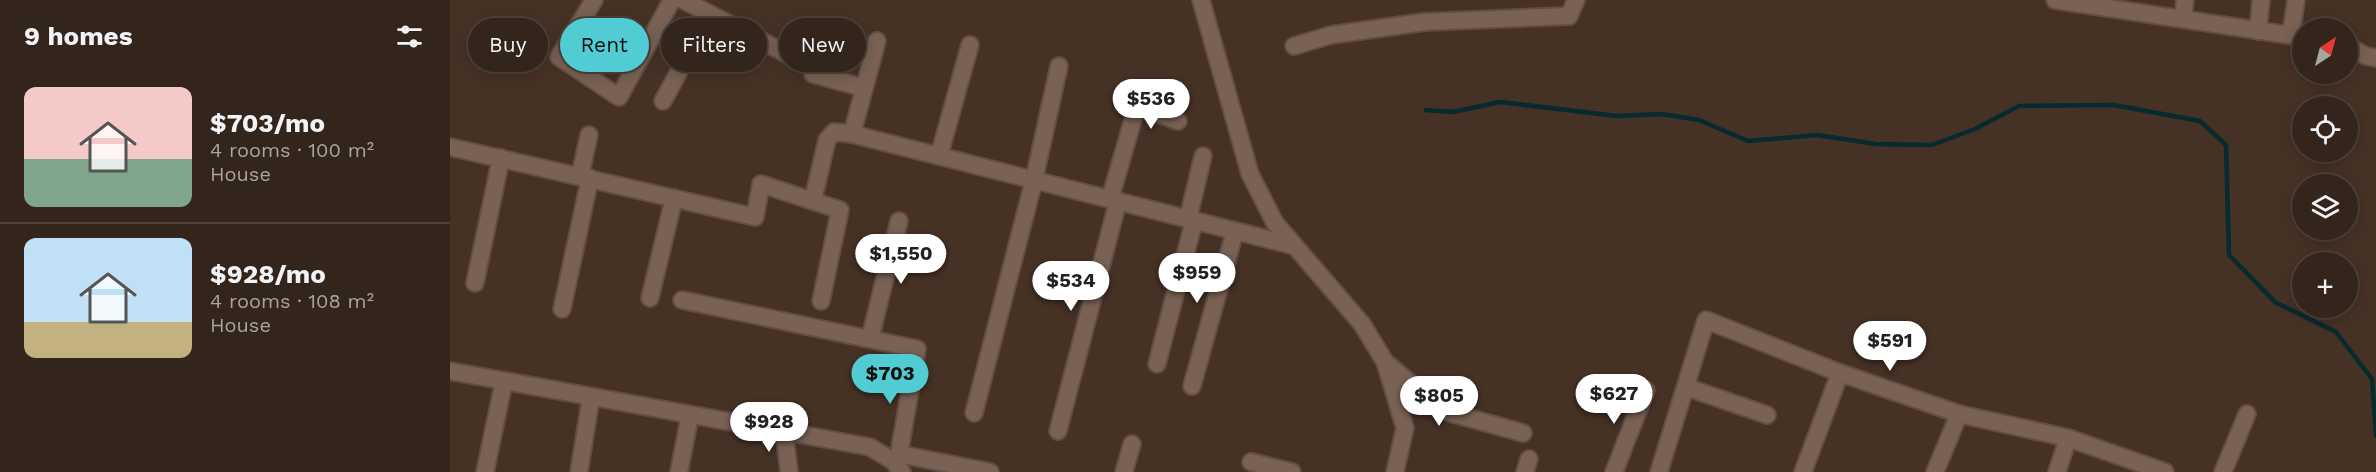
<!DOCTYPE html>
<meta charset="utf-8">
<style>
:root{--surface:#34251c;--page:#3f3129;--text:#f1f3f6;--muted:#a9a5a3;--line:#4e423b;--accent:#51ccd3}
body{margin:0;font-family:"Work Sans",sans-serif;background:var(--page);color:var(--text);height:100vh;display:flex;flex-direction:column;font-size:22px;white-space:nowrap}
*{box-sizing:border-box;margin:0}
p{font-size:20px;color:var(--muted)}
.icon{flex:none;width:33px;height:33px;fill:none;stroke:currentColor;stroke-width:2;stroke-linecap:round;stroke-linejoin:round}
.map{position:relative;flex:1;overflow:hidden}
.drawer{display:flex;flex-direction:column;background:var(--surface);width:450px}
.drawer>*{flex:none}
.top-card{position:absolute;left:18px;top:18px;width:570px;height:54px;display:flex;gap:12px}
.needle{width:39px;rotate:36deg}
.tools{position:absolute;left:1842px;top:18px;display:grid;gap:12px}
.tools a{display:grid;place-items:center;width:66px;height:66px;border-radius:50%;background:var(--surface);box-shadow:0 3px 15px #0003,0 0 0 2px var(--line);font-size:30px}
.price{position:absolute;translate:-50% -51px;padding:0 14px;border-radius:21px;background:#fff;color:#222;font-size:20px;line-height:39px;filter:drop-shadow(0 2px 3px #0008)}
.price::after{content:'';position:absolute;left:50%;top:36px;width:18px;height:14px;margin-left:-9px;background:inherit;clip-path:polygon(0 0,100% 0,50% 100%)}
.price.active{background:var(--accent);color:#111}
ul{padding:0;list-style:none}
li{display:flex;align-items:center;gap:18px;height:150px;padding:0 24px}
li+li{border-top:2px solid var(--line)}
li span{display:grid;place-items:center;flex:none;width:168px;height:120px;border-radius:12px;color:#555}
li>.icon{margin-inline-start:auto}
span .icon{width:72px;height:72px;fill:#fffc;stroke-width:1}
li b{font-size:26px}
h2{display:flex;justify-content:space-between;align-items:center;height:72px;padding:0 24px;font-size:26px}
.pill{padding:0 21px;border-radius:27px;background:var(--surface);box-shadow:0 3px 15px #0003,0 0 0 2px var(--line);font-size:21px;line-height:54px}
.pill.active{background:var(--accent);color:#111}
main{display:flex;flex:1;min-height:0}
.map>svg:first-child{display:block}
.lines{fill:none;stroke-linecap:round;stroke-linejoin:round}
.stream{stroke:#062a2e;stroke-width:4.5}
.minor-casing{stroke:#604e44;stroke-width:20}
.minor{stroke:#796154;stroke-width:16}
</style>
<main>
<section class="drawer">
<h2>9 homes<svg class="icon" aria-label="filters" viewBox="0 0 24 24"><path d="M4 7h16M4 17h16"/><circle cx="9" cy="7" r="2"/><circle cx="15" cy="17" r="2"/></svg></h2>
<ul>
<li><span style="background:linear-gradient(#f6c9c9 60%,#7fa58c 0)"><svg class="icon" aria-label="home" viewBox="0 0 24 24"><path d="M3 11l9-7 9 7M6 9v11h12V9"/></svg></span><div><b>$703/mo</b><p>4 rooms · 100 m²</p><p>House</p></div></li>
<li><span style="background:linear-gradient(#bfe0f5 70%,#c2b280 0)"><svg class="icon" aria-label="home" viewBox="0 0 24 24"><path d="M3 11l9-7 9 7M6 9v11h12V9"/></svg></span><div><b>$928/mo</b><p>4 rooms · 108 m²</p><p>House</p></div></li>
</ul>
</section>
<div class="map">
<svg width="1926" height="472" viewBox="0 0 1926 472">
<rect width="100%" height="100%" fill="#463125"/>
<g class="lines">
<!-- stream -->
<path class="stream" d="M 976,110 L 1003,112 L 1050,102 L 1167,116 L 1212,114 L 1249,120 L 1298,141 L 1367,135 L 1426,144 L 1482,145 L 1525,129 L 1569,106 L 1664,105 L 1750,121 L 1776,145 L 1779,255 L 1825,302 L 1886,332 L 1922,379 L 1926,436"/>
<!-- minor casing -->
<g class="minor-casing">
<g id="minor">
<path d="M 144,0 L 109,57 L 169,97 L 222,0"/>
<path d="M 233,0 L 356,64"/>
<path d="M 751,0 L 800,174 L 825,223 L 912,324 L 935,362 L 955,428 L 945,472"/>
<path d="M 1605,0 L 1852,37"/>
<path d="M 1733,19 L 1735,0"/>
<path d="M 1808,31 L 1811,0"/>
<path d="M 1841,35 L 1846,0"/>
<path d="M 844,46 L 881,35 L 974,22 L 1119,16 L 1126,0"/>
<path d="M 1898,46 L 1916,56 L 1926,58"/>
<path d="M 363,74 L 414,88"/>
<path d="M 213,101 L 260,14"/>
<path d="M 402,134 L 427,41"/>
<path d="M 0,147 L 305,217 L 311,184 L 390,210 L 371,301"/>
<path d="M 489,156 L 520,45"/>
<path d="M 130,176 L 139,135"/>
<path d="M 660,199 L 687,106 L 728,121"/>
<path d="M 363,200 L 377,140 L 384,132 L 402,134 L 845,246"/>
<path d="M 738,219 L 753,156"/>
<path d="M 25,283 L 51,158"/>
<path d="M 200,298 L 224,198"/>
<path d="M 232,300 L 467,349 L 447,466"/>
<path d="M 112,309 L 140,178"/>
<path d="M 420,339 L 449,221"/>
<path d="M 935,362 L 987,406 L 1001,413 L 1073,433"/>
<path d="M 707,364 L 744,221"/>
<path d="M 0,371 L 420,447 L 443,461 L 452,472"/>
<path d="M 742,386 L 785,231"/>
<path d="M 1236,387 L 1317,415"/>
<path d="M 524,413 L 584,180 L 609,66"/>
<path d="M 334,430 L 339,472"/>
<path d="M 608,431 L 668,201"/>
<path d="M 449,454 L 540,472"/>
<path d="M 801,462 L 842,472"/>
<path d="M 35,472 L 54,381"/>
<path d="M 129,472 L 141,397"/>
<path d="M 229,472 L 240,415"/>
<path d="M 674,472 L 682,444"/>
<path d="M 1075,472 L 1079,459"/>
<path d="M 1164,472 L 1196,390"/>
<path d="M 1209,472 L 1256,320 L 1390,373 L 1509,414 L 1618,438"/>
<path d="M 1353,472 L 1390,373"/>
<path d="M 1485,472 L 1509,414"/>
<path d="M 1607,472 L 1618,438 L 1715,472"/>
<path d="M 1773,472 L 1797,414"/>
</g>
</g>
<!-- minor -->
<use href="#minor" class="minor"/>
</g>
</svg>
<div class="tools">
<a><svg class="needle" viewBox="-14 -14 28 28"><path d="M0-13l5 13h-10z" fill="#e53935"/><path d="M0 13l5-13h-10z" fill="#a9a5a3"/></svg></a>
<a><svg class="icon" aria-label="locate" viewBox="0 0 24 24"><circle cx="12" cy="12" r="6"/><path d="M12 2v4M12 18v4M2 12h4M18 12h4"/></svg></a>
<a><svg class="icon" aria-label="layers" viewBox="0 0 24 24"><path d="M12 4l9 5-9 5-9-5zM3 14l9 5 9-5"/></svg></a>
<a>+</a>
</div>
<b class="price" style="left:701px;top:130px">$536</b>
<b class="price" style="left:451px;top:285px">$1,550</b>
<b class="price" style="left:747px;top:304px">$959</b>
<b class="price" style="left:621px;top:312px">$534</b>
<b class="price" style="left:1440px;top:372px">$591</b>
<b class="price active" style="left:440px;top:405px">$703</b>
<b class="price" style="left:1164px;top:425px">$627</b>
<b class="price" style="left:989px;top:427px">$805</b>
<b class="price" style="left:319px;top:453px">$928</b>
<div class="top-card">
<a class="pill">Buy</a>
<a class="pill active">Rent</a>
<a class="pill">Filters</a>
<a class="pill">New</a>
</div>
</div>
</main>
